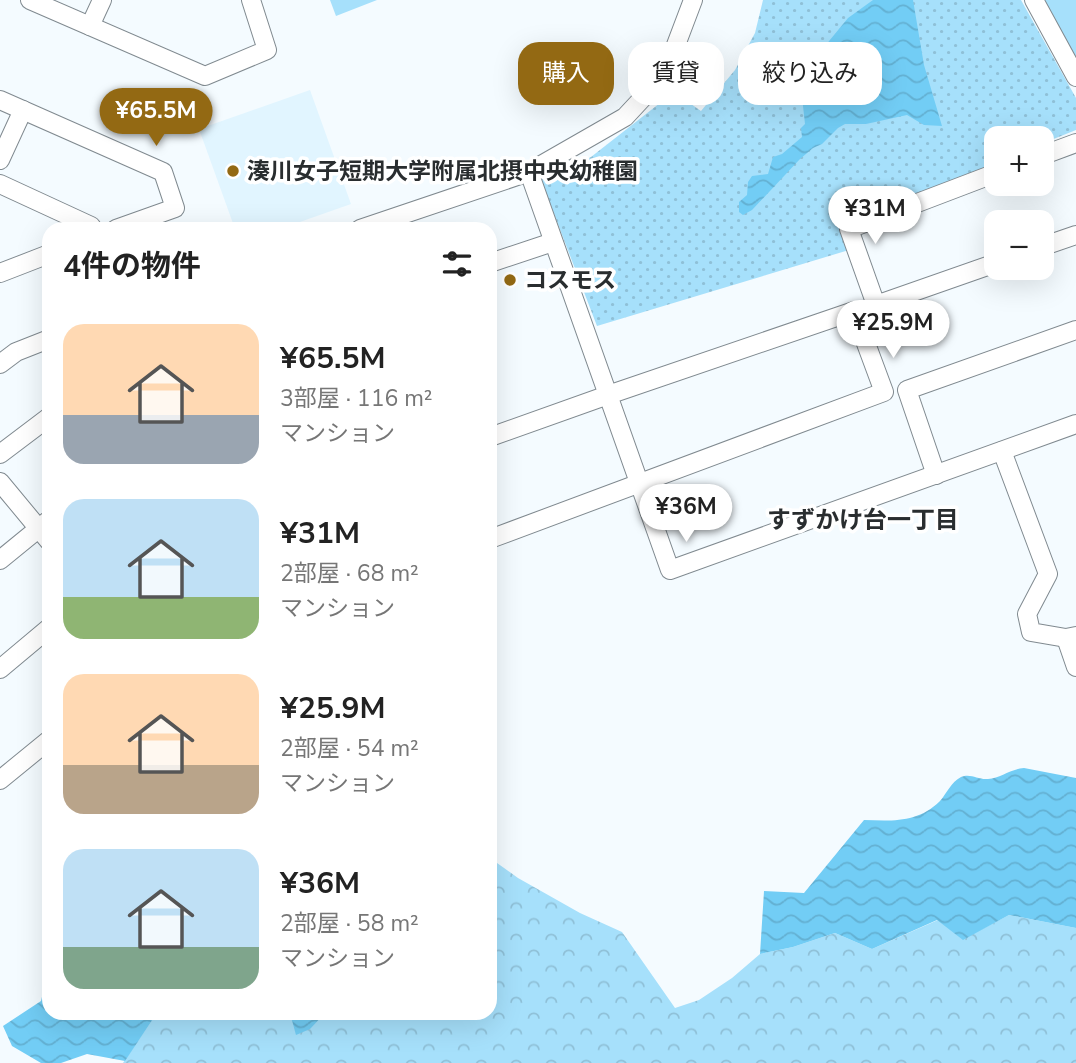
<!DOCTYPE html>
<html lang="ja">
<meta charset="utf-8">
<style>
:root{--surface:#fff;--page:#f2f2f2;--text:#222;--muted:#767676;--accent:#936913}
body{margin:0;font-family:"Nunito Sans","Noto Sans JP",sans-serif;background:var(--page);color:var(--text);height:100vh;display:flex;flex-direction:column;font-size:26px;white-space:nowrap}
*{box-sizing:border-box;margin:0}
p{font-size:23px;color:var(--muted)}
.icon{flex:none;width:38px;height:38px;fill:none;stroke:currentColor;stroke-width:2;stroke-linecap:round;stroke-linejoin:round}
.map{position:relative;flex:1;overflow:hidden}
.details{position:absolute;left:42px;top:222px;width:455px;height:798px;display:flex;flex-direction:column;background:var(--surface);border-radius:21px;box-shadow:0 7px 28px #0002}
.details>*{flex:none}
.hud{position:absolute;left:518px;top:42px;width:452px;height:63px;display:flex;gap:14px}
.controls{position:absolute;left:984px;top:126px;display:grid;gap:14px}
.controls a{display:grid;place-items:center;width:70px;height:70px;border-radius:14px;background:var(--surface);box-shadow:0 7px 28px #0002;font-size:35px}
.price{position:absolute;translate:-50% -60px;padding:0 16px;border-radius:24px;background:#fff;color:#222;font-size:23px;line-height:46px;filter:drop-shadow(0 2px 4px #0008)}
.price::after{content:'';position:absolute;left:50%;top:42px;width:21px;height:16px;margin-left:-10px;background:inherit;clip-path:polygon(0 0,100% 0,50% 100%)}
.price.current{background:var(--accent);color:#fff}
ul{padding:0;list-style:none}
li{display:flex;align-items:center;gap:21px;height:175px;padding:0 21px}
li span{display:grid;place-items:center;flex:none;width:196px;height:140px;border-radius:21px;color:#555}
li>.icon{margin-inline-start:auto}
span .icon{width:84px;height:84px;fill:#fffc;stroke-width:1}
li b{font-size:30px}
h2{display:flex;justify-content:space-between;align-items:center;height:84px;padding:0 21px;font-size:30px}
.tag{padding:0 24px;border-radius:21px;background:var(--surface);box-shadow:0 7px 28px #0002;font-size:24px;line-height:63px}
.tag.current{background:var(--accent);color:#fff}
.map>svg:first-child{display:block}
.built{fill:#e1f5ff}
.forest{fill:url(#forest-crowns)}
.park{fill:url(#park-dots)}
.pitch{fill:#a6e0fb}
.water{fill:url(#water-waves)}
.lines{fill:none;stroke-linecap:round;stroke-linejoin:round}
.minor-casing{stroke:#808a90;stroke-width:20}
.minor{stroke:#fff;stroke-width:18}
.poi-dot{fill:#936913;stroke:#fff;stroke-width:2.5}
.labels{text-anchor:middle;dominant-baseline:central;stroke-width:7;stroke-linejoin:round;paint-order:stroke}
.poi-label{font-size:23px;font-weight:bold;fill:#292d2f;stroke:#fff;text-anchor:start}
.neighbourhood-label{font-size:24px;font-weight:bold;fill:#292d2f;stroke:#fff}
</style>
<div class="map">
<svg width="1076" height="1063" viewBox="0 0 1076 1063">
<defs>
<pattern id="forest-crowns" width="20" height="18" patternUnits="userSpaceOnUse" patternTransform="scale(1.75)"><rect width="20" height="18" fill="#a6e0fb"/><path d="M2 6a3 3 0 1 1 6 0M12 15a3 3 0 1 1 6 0" fill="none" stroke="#8fc0d7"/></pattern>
<pattern id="park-dots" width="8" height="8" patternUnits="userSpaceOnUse" patternTransform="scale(1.75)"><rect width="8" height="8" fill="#a6e0fb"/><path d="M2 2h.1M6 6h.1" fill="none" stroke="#8fc0d7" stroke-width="1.8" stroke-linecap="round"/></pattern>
<pattern id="water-waves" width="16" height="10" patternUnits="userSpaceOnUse" patternTransform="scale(1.75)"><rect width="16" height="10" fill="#72cdf5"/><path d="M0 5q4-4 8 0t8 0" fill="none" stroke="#63b0d2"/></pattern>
</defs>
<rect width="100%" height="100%" fill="#f4fbff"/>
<!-- built -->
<path class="built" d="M 310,90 L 351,204 L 280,229 L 235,229 L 199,129 Z"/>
<!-- forest -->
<path class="forest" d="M 490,858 L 518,878 L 580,913 L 622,932 L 675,1008 L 699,1000 L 732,978 L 760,954 L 793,947 L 835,933 L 872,949 L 938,920 L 963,939 L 1009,915 L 1076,928 L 1076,1063 L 123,1063 L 157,1013 L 490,1013 Z"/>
<!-- park -->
<path class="park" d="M 763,0 L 1021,0 L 1076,98 L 1076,130 L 1041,144 L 1041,138 L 996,138 L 996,163 L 842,225 L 849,250 L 597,326 L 541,180 L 591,157 L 674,92 L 701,111 L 735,70 L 755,33 Z"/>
<!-- pitch -->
<g class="pitch">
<path d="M 330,0 L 377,0 L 336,16 Z"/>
<path d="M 1044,0 L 1076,0 L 1076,57 Z"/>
</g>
<!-- water -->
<g class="water">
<path d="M 873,0 L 913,0 L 924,65 L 942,126 L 924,125 L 907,115 L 866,124 L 845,124 L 838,128 L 822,144 L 813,148 L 800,159 L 752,210 L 743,215 L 739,212 L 739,202 L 747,195 L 748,182 L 752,176 L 768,174 L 773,157 L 782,154 L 802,137 L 801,128 L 805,124 L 802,97 L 792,89 L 784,90 L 782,82 L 786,77 L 806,69 L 848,18 Z"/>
<path d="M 1024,768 L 1076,778 L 1076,928 L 1009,915 L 963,940 L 937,920 L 872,949 L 835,933 L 793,947 L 760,954 L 764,891 L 804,893 L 864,820 C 892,821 918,823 940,801 C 947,793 951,782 961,777 C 971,773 978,780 988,779 C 1001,778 1010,769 1024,768 Z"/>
<path d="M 49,967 L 49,1013 L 157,1013 L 125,1061 L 87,1054 L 61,1063 L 41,1063 L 12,1046 L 3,1026 L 41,1001 Z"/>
<path d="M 290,1013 L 325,1013 L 310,1029 L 296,1035 Z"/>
</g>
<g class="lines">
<!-- minor casing -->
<g class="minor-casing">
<g id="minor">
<path d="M 30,0 L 205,76 L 267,50 L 251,0"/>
<path d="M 1034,0 L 1076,77"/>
<path d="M 90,26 L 102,0"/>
<path d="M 0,100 L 163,172 L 175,208 L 116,229"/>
<path d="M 1041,156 L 1076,143"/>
<path d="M 0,160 L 23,110"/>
<path d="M 529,172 L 670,570 L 1076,424"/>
<path d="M 996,173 L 849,229 L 876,305 L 996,263"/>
<path d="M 0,184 L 91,226 L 93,229"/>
<path d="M 360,229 L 529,172 L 625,117 L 665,74 L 693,0"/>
<path d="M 1041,247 L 1076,235"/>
<path d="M 490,263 L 553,242"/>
<path d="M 0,273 L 49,254"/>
<path d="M 0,364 L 16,352 L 49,339"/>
<path d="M 490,437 L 608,395 L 854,311 L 884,392 L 490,539"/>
<path d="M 1002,451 L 1048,574 L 1027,614 L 1031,632 L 1066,638 L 1076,636"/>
<path d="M 0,454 L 49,417"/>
<path d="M 936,475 L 907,390 L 1076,330"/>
<path d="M 0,482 L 49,541"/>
<path d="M 0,560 L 49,520"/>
<path d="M 1066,638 L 1076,667"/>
<path d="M 0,669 L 49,628"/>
<path d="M 0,780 L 49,740"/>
</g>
</g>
<!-- minor -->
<use href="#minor" class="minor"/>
</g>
<!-- markers -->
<g class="poi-dot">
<circle cx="233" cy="171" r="7"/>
<circle cx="510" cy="280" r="7"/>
</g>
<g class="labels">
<!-- poi labels -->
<g class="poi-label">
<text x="247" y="171">湊川女子短期大学附属北摂中央幼稚園</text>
<text x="524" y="280">コスモス</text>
</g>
<!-- neighbourhood labels -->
<g class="neighbourhood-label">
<text x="863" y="520">すずかけ台一丁目</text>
</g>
</g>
</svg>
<div class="controls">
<a>+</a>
<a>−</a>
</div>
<b class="price current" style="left:156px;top:148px">¥65.5M</b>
<b class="price" style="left:875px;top:246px">¥31M</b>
<b class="price" style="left:893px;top:360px">¥25.9M</b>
<b class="price" style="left:686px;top:544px">¥36M</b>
<div class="hud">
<a class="tag current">購入</a>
<a class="tag">賃貸</a>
<a class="tag">絞り込み</a>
</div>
<section class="details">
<h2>4件の物件<svg class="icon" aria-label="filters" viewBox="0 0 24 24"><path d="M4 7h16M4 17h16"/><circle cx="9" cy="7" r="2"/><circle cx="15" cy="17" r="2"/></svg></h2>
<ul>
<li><span style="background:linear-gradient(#ffd9b3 65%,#9aa5b1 0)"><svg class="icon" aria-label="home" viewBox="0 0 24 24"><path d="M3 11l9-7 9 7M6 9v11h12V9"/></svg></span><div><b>¥65.5M</b><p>3部屋 · 116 m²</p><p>マンション</p></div></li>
<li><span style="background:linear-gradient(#bfe0f5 70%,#8fb573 0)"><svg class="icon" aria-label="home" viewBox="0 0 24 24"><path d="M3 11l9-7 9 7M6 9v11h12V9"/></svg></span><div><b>¥31M</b><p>2部屋 · 68 m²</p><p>マンション</p></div></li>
<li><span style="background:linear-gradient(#ffd9b3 65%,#b9a48a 0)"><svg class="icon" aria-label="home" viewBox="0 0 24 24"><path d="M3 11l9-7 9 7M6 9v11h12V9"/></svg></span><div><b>¥25.9M</b><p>2部屋 · 54 m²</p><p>マンション</p></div></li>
<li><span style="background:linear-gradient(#bfe0f5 70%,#7fa58c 0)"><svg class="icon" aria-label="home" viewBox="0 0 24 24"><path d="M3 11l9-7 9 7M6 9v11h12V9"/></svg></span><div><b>¥36M</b><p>2部屋 · 58 m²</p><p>マンション</p></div></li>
</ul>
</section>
</div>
